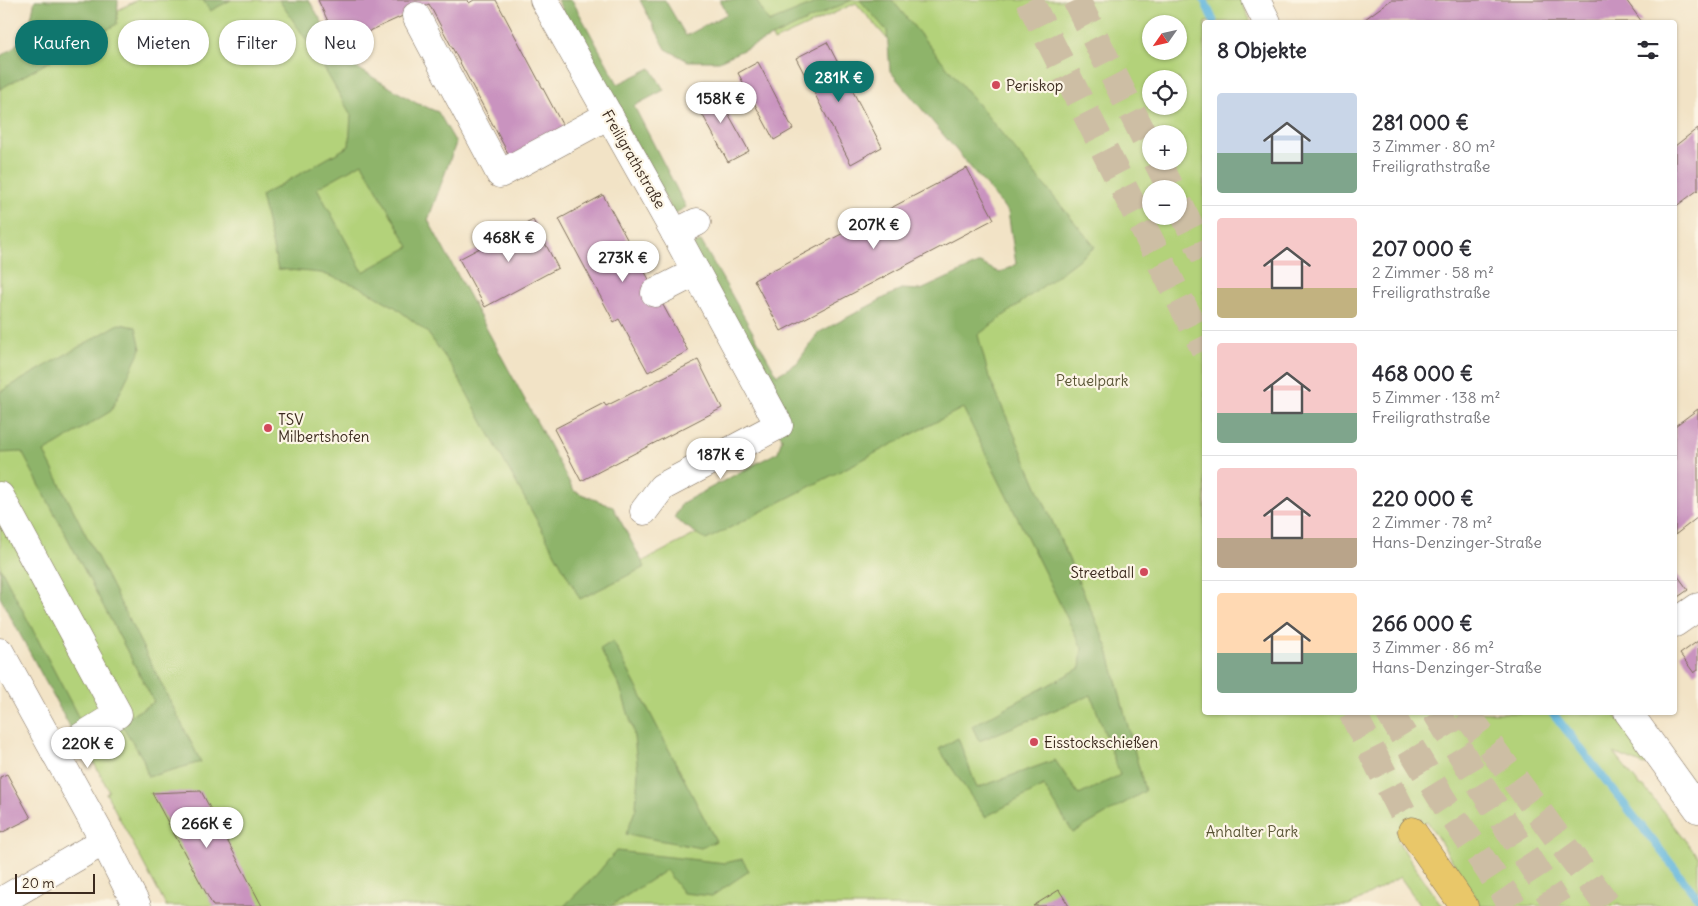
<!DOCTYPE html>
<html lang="de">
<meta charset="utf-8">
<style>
:root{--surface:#fff;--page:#f7f7f7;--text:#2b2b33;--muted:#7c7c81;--line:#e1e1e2;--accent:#0f766e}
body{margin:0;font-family:Delius,sans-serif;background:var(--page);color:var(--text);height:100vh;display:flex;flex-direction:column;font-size:19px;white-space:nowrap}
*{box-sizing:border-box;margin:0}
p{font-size:16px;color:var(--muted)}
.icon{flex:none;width:28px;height:28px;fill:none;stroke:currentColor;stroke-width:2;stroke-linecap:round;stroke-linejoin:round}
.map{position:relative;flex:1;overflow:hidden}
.side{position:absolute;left:1202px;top:20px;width:475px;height:695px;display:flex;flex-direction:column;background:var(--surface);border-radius:5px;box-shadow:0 1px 4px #0004}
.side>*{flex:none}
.top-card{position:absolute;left:15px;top:20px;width:475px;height:45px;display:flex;gap:10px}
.needle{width:32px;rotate:236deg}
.buttons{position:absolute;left:1142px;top:15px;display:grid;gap:10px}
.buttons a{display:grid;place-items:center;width:45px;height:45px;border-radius:50%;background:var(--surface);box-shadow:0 1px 4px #0004;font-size:25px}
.scale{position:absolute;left:15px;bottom:12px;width:80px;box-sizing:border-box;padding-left:5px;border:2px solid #3b2a1e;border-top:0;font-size:14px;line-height:18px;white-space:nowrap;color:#3b2a1e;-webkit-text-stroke:4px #fcf5e5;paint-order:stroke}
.price{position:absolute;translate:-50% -42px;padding:0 11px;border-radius:18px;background:#fff;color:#222;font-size:16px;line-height:32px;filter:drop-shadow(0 1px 2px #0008)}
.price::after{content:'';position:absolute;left:50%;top:30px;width:15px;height:11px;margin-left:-8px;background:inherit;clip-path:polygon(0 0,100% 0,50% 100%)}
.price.current{background:var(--accent);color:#fff}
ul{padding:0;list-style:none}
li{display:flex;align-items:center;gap:15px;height:125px;padding:0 15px}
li+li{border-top:1px solid var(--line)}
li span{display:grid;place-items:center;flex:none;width:140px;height:100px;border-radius:5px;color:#555}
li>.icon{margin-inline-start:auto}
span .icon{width:60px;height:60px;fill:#fffc;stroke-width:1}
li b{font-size:21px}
h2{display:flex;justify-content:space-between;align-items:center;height:60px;padding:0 15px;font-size:21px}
.tag{padding:0 18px;border-radius:22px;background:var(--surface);box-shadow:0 1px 4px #0004;font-size:18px;line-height:45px}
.tag.current{background:var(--accent);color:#fff}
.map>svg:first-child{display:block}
.green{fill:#b3d27a;stroke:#777e4c;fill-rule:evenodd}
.forest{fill:#8eb46a;stroke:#646f44;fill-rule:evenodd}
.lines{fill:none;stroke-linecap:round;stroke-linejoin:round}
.stream{stroke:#61b6dd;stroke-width:8}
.building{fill:#c993bf}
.highway-tunnel{stroke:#cdbea4;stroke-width:28;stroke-dasharray:28 14;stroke-linecap:butt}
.minor-casing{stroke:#7b6b59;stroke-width:29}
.highway-casing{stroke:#7b6b59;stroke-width:29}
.minor{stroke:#fff;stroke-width:28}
.highway{stroke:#e9c769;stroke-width:28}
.poi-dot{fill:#d1495b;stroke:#fcf5e5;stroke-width:2}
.labels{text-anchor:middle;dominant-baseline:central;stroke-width:4.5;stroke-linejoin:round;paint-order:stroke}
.poi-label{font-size:15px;fill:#3b2a1e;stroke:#fcf5e5;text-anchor:start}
.street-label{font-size:15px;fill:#3b2a1e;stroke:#fcf5e5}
.park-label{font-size:15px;fill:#595435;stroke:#fcf5e5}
</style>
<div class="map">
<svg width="1698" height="906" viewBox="0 0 1698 906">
<rect width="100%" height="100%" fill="#fcf5e5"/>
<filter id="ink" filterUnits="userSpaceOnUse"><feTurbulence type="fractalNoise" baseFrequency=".02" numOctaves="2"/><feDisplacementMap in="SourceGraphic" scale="10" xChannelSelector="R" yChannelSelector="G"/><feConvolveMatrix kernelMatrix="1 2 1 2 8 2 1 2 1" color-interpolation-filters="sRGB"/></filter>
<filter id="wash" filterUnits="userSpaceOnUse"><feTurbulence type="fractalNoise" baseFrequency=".0096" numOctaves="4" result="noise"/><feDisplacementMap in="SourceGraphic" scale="20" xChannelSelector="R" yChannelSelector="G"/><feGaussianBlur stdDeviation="1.12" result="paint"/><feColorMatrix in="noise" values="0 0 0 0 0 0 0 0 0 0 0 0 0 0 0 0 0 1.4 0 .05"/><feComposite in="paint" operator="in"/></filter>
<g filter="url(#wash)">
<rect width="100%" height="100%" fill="#f2e3c6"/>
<!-- green -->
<path class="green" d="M 137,0 L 302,0 L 616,575 L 807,477 L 967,333 L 1073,253 L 856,3 L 774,41 L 751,0 L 1241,0 L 1251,22 L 1205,22 L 1205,712 L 1614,713 L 1648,763 L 1644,765 L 1614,753 L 1640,786 L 1644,787 L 1698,857 L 1698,906 L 1620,906 L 1618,903 L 1614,906 L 1481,906 L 1427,821 L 1397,840 L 1442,906 L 1421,906 L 1400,877 L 1349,906 L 166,906 L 106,793 L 109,791 L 0,588 L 0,74 ZM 1151,24 L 1179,24 L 1179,51 L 1151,51 ZM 1151,79 L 1179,79 L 1179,106 L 1151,106 ZM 1151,134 L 1179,134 L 1179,161 L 1151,161 ZM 1151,189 L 1179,189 L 1179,216 L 1151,216 Z"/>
<!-- forest -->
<g class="forest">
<path d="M 35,0 L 118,0 L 117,24 L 0,89 L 0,56 L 11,50 L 28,32 Z"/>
<path d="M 203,0 L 231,0 L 210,11 Z"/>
<path d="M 279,0 L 309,0 L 344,60 L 416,103 L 438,112 L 456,143 L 428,220 L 574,491 L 613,507 L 645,567 L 580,599 L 453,368 L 427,332 L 395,307 L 358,286 L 321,273 L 278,269 L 261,196 L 349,146 L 351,115 L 316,54 ZM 362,163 L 409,247 L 363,272 L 317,188 Z"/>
<path d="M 557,0 L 572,0 L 618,84 L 651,68 L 664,90 L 634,106 L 686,207 L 674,214 Z"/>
<path d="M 640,0 L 665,0 L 686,36 L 727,14 L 720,0 L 756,0 L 769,22 L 823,0 L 852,0 L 719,61 L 688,61 L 666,49 Z"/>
<path d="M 860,0 L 892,0 L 1095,247 L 978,335 L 989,377 L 1107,646 L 1145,791 L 1073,833 L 1044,786 L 985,817 L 939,749 L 958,738 L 977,788 L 1055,760 L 1079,795 L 1120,775 L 1091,695 L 979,741 L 972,726 L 1080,668 L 1082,648 L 963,408 L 706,540 L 674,518 L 682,503 L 778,452 L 782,438 L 690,247 L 701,241 L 777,375 L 797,363 L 818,333 L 901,289 L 921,290 L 980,263 L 1000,273 L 1016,264 L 1008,212 L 890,71 L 887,31 Z"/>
<path d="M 119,324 L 136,327 L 141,349 L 111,411 L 44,452 L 201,762 L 148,777 L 143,759 L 120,722 L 154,702 L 22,452 L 0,453 L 0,392 Z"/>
<path d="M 0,567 L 83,726 L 72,731 L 0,597 Z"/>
<path d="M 613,641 L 716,841 L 701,848 L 626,834 L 636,808 L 638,770 L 633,729 L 620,687 L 600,649 Z"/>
<path d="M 616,851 L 725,863 L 742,859 L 749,871 L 712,896 L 683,893 L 666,870 L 611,906 L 564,906 L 596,875 Z"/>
</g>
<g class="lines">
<!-- stream -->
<g class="stream">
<path d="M 1204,0 L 1214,22"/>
<path d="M 1552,712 L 1698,898"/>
</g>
</g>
<g id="blocks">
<!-- building -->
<g class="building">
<path d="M 318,0 L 468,0 L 469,3 L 474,0 L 496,0 L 565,130 L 511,159 L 429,4 L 339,45 Z"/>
<path d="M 1391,0 L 1626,0 L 1642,22 L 1361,22 Z"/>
<path d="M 827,42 L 882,147 L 851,164 L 796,58 Z"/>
<path d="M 758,62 L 793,129 L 774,140 L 738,73 Z"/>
<path d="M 713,86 L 749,151 L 728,162 L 693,97 Z"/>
<path d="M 1698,128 L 1698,190 L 1675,207 L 1675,146 Z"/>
<path d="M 967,168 L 994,219 L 781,331 L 754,280 Z"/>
<path d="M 603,195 L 688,351 L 648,372 L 619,319 L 614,322 L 559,219 Z"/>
<path d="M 533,220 L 558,268 L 485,307 L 459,259 Z"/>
<path d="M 698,360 L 722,408 L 581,481 L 554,429 L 604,403 L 606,406 Z"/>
<path d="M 1698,409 L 1698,517 L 1675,535 L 1675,426 Z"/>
<path d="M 1675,572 L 1688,590 L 1675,599 Z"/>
<path d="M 1698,641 L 1698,670 L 1694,673 L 1680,654 Z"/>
<path d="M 7,774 L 31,818 L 1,833 L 0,831 L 0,777 Z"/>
<path d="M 201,791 L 262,906 L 213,906 L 152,793 Z"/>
<path d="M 1059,890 L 1069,906 L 1033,906 Z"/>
</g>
</g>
</g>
<g filter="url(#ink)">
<use href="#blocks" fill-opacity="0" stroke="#7b6b59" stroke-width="1"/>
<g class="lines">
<!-- highway-tunnel -->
<g class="highway-tunnel">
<path d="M 1029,0 L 1205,350"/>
<path d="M 1076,0 L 1151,150"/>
<path d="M 1157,161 L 1171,189"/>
<path d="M 1179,204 L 1205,257"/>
<path d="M 1352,712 L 1412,831"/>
<path d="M 1389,712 L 1447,807 L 1513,906"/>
<path d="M 1436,712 L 1481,786 L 1558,906"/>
<path d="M 1465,712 L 1608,906"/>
</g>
<!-- minor casing -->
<g class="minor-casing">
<g id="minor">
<path d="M 544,0 L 675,233 L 779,425 L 662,487 L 644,511"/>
<path d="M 1256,0 L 1267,22"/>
<path d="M 416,16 L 500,174 L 609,115"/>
<path d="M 675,233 L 697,222"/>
<path d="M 655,293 L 696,272"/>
<path d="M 0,496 L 118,714 L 55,753"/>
<path d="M 1675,623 L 1698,607"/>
<path d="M 0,652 L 104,841 L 137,906"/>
<path d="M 1628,712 L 1698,809"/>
<path d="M 0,902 L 104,841"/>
</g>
</g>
<!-- highway casing -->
<g class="highway-casing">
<path id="highway" d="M 1412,831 L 1464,906"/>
</g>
<!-- minor -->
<use href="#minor" class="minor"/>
<!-- highway -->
<use href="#highway" class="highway"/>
</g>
</g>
<!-- markers -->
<g class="poi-dot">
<circle cx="996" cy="85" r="5"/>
<circle cx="268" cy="428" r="5"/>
<circle cx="1144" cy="572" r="5"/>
<circle cx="1034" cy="742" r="5"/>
</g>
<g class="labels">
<!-- poi labels -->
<g class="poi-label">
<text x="1006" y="85">Periskop</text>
<text x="278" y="419">TSV<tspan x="278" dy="17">Milbertshofen</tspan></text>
<text x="1134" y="572" text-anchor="end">Streetball</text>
<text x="1044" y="742">Eisstockschießen</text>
</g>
<!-- street labels -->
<g class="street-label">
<text transform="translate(634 159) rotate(60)">Freiligrathstraße</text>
</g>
<!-- park labels -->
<g class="park-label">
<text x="1092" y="380">Petuelpark</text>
<text x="1252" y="831">Anhalter Park</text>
</g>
</g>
</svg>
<div class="buttons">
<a><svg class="needle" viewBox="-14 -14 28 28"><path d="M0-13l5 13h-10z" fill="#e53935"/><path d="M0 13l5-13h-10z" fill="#7c7c81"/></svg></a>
<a><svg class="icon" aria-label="locate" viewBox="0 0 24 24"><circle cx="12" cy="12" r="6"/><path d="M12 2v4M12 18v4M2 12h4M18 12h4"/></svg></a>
<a>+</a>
<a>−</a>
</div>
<div class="scale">20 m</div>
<b class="price current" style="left:839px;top:103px">281K €</b>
<b class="price" style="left:721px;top:124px">158K €</b>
<b class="price" style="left:874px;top:250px">207K €</b>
<b class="price" style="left:509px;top:263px">468K €</b>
<b class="price" style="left:623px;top:283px">273K €</b>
<b class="price" style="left:721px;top:480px">187K €</b>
<b class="price" style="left:88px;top:769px">220K €</b>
<b class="price" style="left:207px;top:849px">266K €</b>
<div class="top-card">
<a class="tag current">Kaufen</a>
<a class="tag">Mieten</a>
<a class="tag">Filter</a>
<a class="tag">Neu</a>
</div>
<section class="side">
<h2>8 Objekte<svg class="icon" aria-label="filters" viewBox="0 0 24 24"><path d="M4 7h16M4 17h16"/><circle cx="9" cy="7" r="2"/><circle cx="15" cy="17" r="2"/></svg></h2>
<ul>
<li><span style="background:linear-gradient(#c9d6e8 60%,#7fa58c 0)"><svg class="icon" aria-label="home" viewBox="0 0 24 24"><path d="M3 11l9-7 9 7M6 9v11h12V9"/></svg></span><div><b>281 000 €</b><p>3 Zimmer · 80 m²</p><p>Freiligrathstraße</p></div></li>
<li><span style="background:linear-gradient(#f6c9c9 70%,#c2b280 0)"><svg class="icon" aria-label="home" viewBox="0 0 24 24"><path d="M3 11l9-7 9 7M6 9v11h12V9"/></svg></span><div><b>207 000 €</b><p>2 Zimmer · 58 m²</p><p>Freiligrathstraße</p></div></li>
<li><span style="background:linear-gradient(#f6c9c9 70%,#7fa58c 0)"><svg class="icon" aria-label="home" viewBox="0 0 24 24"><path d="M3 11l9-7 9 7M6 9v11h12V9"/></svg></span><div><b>468 000 €</b><p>5 Zimmer · 138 m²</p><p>Freiligrathstraße</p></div></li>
<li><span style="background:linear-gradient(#f6c9c9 70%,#b9a48a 0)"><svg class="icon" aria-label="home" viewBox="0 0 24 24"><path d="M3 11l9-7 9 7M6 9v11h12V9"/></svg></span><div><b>220 000 €</b><p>2 Zimmer · 78 m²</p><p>Hans-Denzinger-Straße</p></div></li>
<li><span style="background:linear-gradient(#ffd9b3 60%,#7fa58c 0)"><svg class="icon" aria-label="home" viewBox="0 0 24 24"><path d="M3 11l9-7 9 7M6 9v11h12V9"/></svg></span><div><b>266 000 €</b><p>3 Zimmer · 86 m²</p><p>Hans-Denzinger-Straße</p></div></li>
</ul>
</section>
</div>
